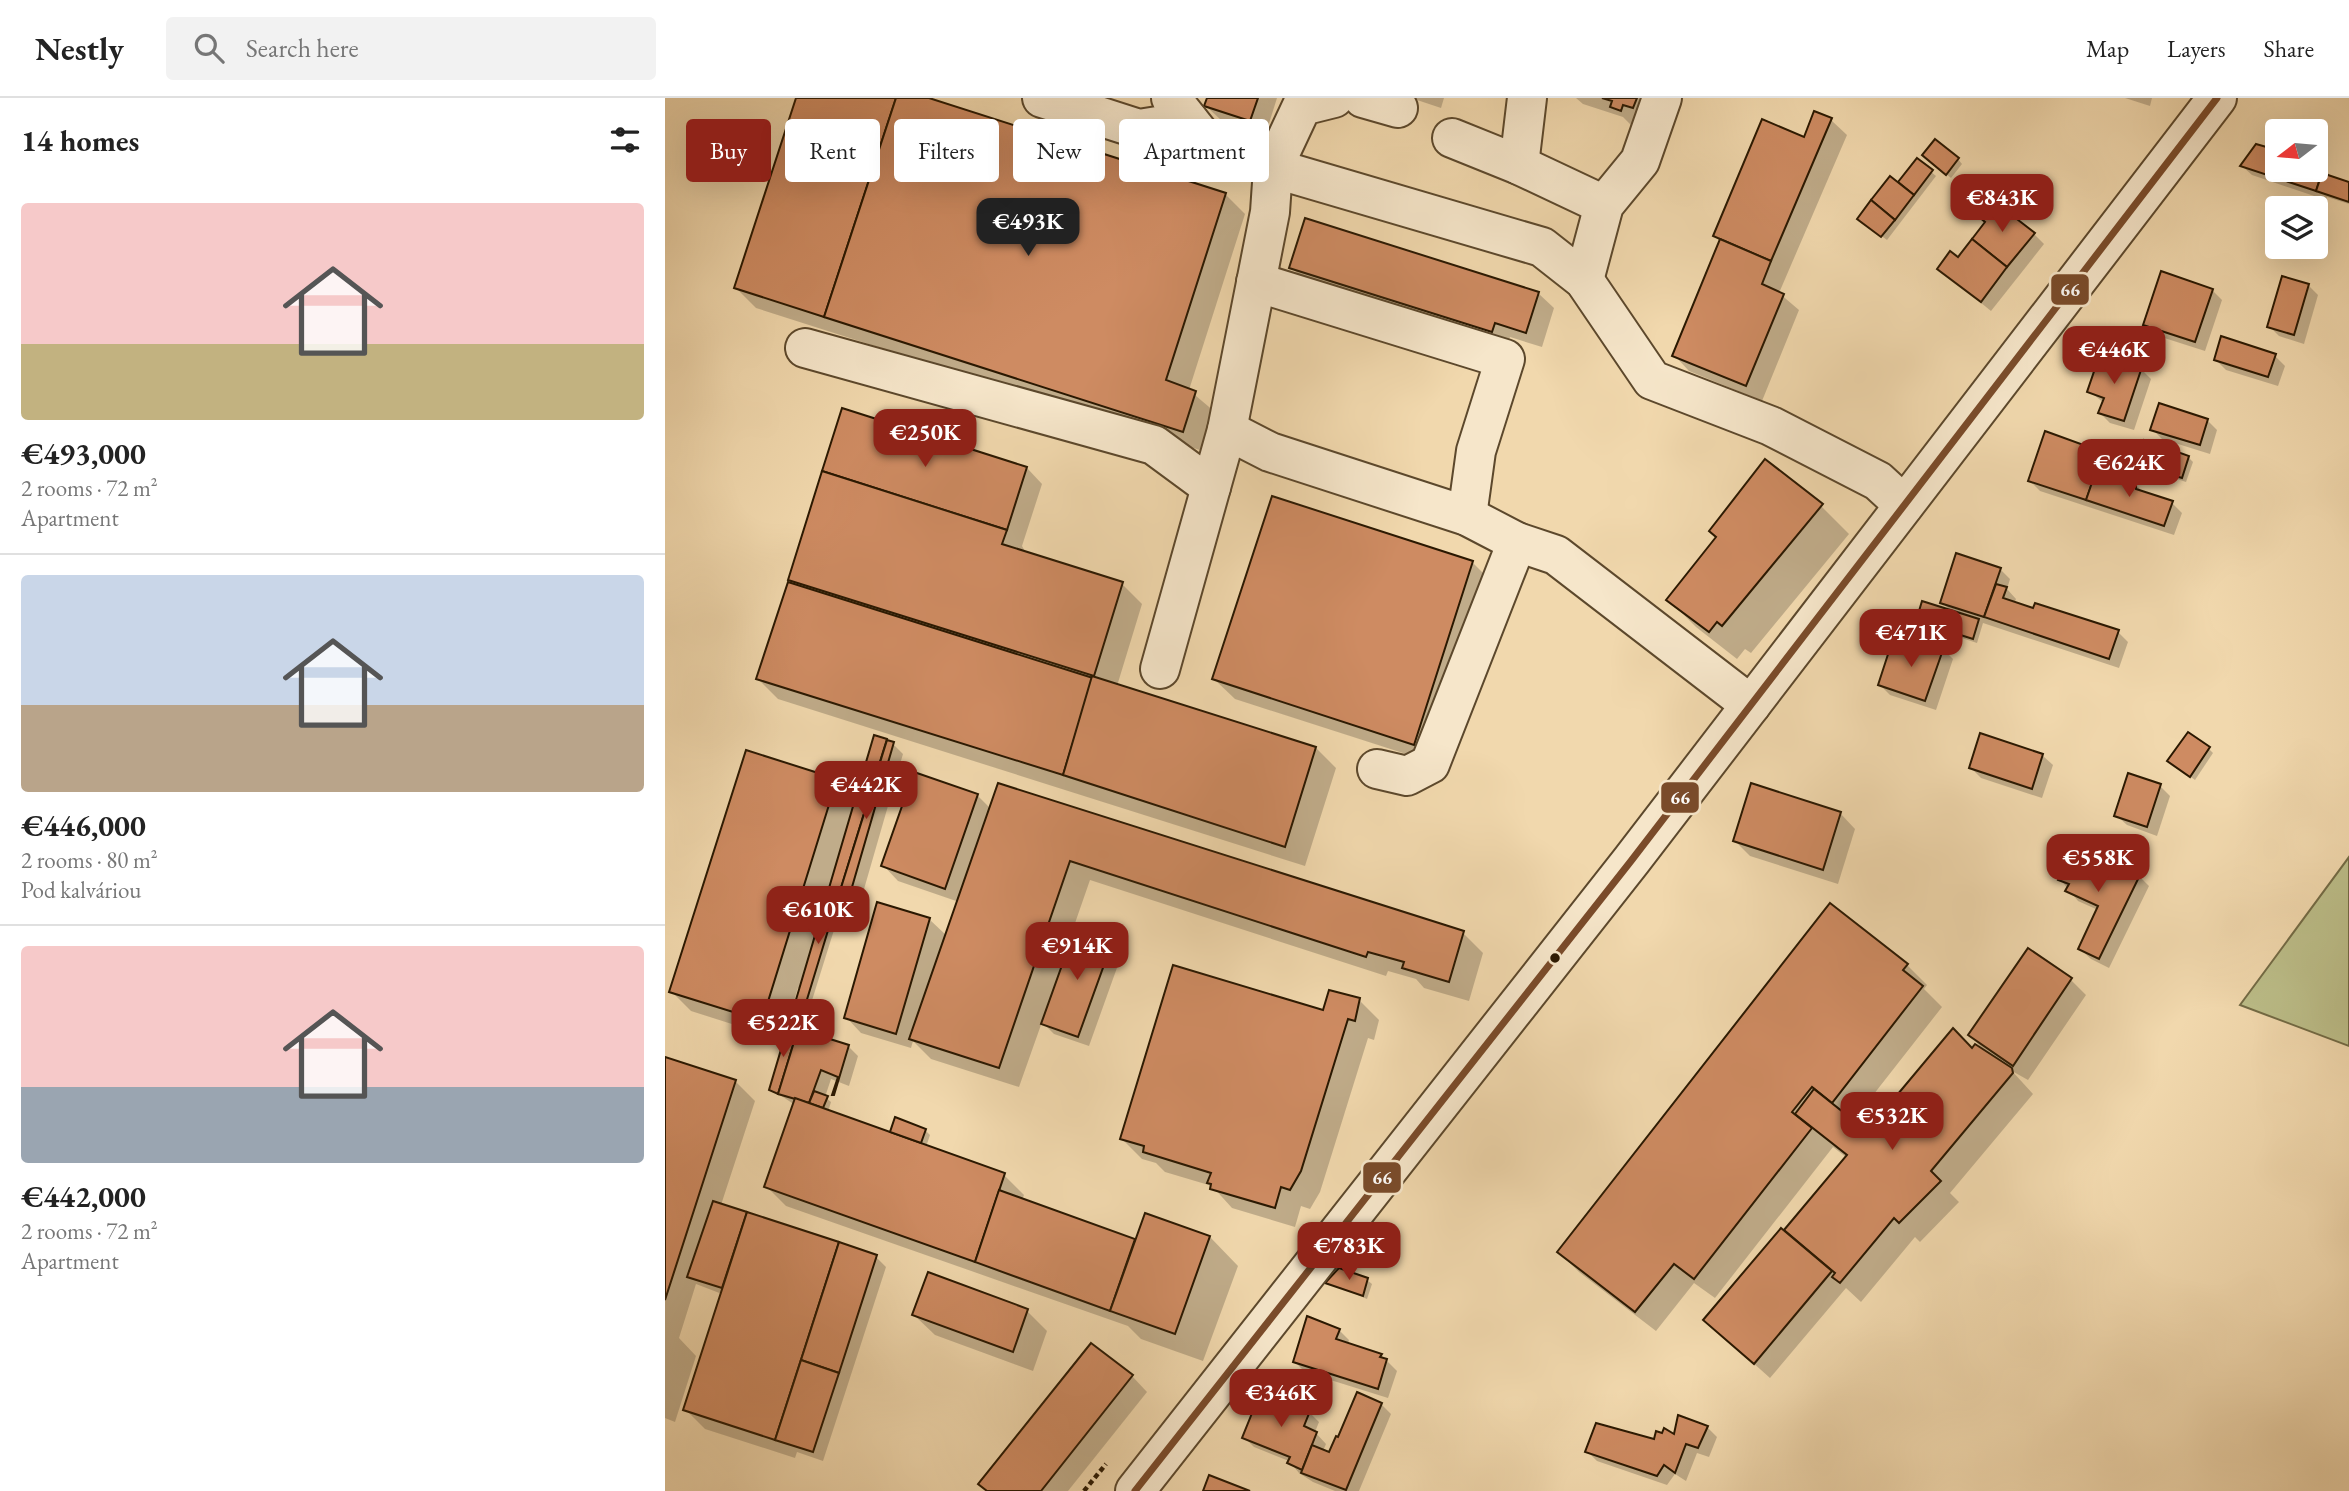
<!DOCTYPE html>
<meta charset="utf-8">
<style>
:root{--surface:#fff;--page:#f2f2f2;--text:#222;--muted:#767676;--line:#e0e0e0;--accent:#8f2418}
body{margin:0;font-family:"EB Garamond",serif;background:var(--page);color:var(--text);height:100vh;display:flex;flex-direction:column;font-size:26px;white-space:nowrap}
*{box-sizing:border-box;margin:0}
p{font-size:23px;color:var(--muted)}
.icon{flex:none;width:38px;height:38px;fill:none;stroke:currentColor;stroke-width:2;stroke-linecap:round;stroke-linejoin:round}
.map{position:relative;flex:1;overflow:hidden}
.details{display:flex;flex-direction:column;background:var(--surface);width:665px}
.details>*{flex:none}
.banner{position:absolute;left:21px;top:21px;width:665px;height:63px;display:flex;gap:14px}
.needle{width:46px;rotate:254deg}
.tools{position:absolute;left:1600px;top:21px;display:grid;gap:14px}
.tools a{display:grid;place-items:center;width:63px;height:63px;border-radius:7px;background:var(--surface);box-shadow:0 7px 28px #0002;font-size:35px}
.price{position:absolute;translate:-50% -60px;padding:0 16px;border-radius:14px;background:var(--accent);color:#fff;font-size:23px;line-height:46px;filter:drop-shadow(0 2px 4px #0008)}
.price::after{content:'';position:absolute;left:50%;top:42px;width:21px;height:16px;margin-left:-10px;background:inherit;clip-path:polygon(0 0,100% 0,50% 100%)}
.price.on{background:#222;color:#fff}
ul{padding:0;list-style:none}
li{display:grid;align-content:center;gap:14px;height:371px;padding:0 21px}
li+li{border-top:2px solid var(--line)}
li span{display:grid;place-items:center;height:217px;border-radius:7px;color:#555}
li>.icon{margin-inline-start:auto}
span .icon{width:126px;height:126px;fill:#fffc;stroke-width:1}
li b{font-size:30px}
h2{display:flex;justify-content:space-between;align-items:center;height:84px;padding:0 21px;font-size:30px}
.pill{padding:0 24px;border-radius:7px;background:var(--surface);box-shadow:0 7px 28px #0002;font-size:24px;line-height:63px}
.pill.on{background:var(--accent);color:#fff}
header{display:flex;align-items:center;gap:42px;box-sizing:border-box;height:98px;padding:0 35px;background:var(--surface);border-bottom:2px solid var(--line)}
header strong{font-size:33px}
nav{display:flex;gap:38px;margin-inline-start:auto;font-size:24px}
.search{width:490px;height:63px;background:var(--page);display:flex;align-items:center;gap:18px;box-sizing:border-box;padding:0 24px;border-radius:7px;color:var(--muted);font-size:26px}
main{display:flex;flex:1;min-height:0}
.map>svg:first-child{display:block}
.green{fill:#bcbe89;stroke:#736b45;stroke-width:2}
.shadow{fill:#0003}
.building{fill:#ce8b62;stroke:#2a1801;stroke-width:2}
.lines{fill:none;stroke-linecap:round;stroke-linejoin:round}
.minor-casing{stroke:#5c482c;stroke-width:42}
.path{stroke:#2a1801;stroke-width:4.5;stroke-dasharray:5 3.5;stroke-linecap:butt}
.minor{stroke:#f6e6ca;stroke-width:38}
.bus-1-casing{stroke:#f6e6ca;stroke-width:12}
.bus-1{stroke:#7a4b2a;stroke-width:7}
.bus-dot{fill:#2a1801;stroke:#f6e6ca;stroke-width:2.5}
.line-badge{stroke:#f6e6ca;stroke-width:2.5}
.badge-label{font-size:19px;text-anchor:middle;font-weight:bold;fill:#fff}
</style>
<header>
<strong>Nestly</strong>
<div class="search"><svg class="icon" aria-label="search" viewBox="0 0 24 24"><circle cx="10" cy="10" r="6"/><path d="M15 15l6 6"/></svg>Search here</div>
<nav><a>Map</a><a>Layers</a><a>Share</a></nav>
</header>
<main>
<section class="details">
<h2>14 homes<svg class="icon" aria-label="filters" viewBox="0 0 24 24"><path d="M4 7h16M4 17h16"/><circle cx="9" cy="7" r="2"/><circle cx="15" cy="17" r="2"/></svg></h2>
<ul>
<li><span style="background:linear-gradient(#f6c9c9 65%,#c2b280 0)"><svg class="icon" aria-label="home" viewBox="0 0 24 24"><path d="M3 11l9-7 9 7M6 9v11h12V9"/></svg></span><div><b>€493,000</b><p>2 rooms · 72 m²</p><p>Apartment</p></div></li>
<li><span style="background:linear-gradient(#c9d6e8 60%,#b9a48a 0)"><svg class="icon" aria-label="home" viewBox="0 0 24 24"><path d="M3 11l9-7 9 7M6 9v11h12V9"/></svg></span><div><b>€446,000</b><p>2 rooms · 80 m²</p><p>Pod kalváriou</p></div></li>
<li><span style="background:linear-gradient(#f6c9c9 65%,#9aa5b1 0)"><svg class="icon" aria-label="home" viewBox="0 0 24 24"><path d="M3 11l9-7 9 7M6 9v11h12V9"/></svg></span><div><b>€442,000</b><p>2 rooms · 72 m²</p><p>Apartment</p></div></li>
</ul>
</section>
<div class="map">
<svg width="1684" height="1393" viewBox="0 0 1684 1393">
<rect width="100%" height="100%" fill="#f1d8ad"/>
<filter id="stains"><feTurbulence type="fractalNoise" baseFrequency=".00286" numOctaves="4"/><feColorMatrix values="0 0 0 0 .2 0 0 0 0 .09 0 0 0 0 .02 0 0 0 .5 -.17"/></filter>
<radialGradient id="worn" r=".72"><stop offset=".6" stop-color="#630" stop-opacity="0"/><stop offset="1" stop-color="#630" stop-opacity=".3"/></radialGradient>
<!-- green -->
<path class="green" d="M 1684,759 L 1684,948 L 1575,907 Z"/>
<!-- shadow -->
<g class="shadow">
<path d="M 133,0 L 258,0 L 560,96 L 580,116 L 524,292 L 550,314 L 538,353 L 91,210 L 71,190 Z"/>
<path d="M 544,0 L 612,0 L 600,38 L 557,23 L 541,8 Z"/>
<path d="M 746,0 L 779,0 L 776,10 Z"/>
<path d="M 911,0 L 998,0 L 967,28 L 958,19 L 918,6 Z"/>
<path d="M 1460,0 L 1487,0 L 1485,8 Z"/>
<path d="M 1150,15 L 1166,22 L 1182,37 L 1114,195 L 1134,212 L 1097,303 L 1024,273 L 1009,257 L 1056,144 L 1050,138 L 1140,41 Z"/>
<path d="M 1293,61 L 1297,66 L 1286,80 L 1264,62 Z"/>
<path d="M 1252,62 L 1271,78 L 1222,142 L 1199,125 Z"/>
<path d="M 1577,68 L 1612,72 L 1658,70 L 1668,80 L 1684,86 L 1684,106 L 1662,99 L 1661,102 L 1587,77 Z"/>
<path d="M 1369,136 L 1379,146 L 1326,213 L 1274,171 Z"/>
<path d="M 626,169 L 873,195 L 889,210 L 877,249 L 845,239 L 842,248 L 642,185 Z"/>
<path d="M 1643,187 L 1653,197 L 1639,246 L 1614,238 L 1604,228 Z"/>
<path d="M 1547,192 L 1557,202 L 1540,253 L 1490,237 L 1480,227 Z"/>
<path d="M 1610,258 L 1620,268 L 1613,288 L 1561,272 L 1551,262 Z"/>
<path d="M 1476,271 L 1486,281 L 1469,332 L 1445,325 L 1435,315 L 1439,305 L 1424,293 Z"/>
<path d="M 1542,322 L 1552,332 L 1545,356 L 1497,341 L 1487,331 Z"/>
<path d="M 1437,356 L 1447,366 L 1441,382 L 1454,386 L 1470,386 L 1479,395 L 1507,405 L 1517,415 L 1509,437 L 1375,393 L 1365,383 Z"/>
<path d="M 1523,359 L 1528,364 L 1521,384 L 1477,369 L 1472,365 Z"/>
<path d="M 362,370 L 377,386 L 357,448 L 361,455 L 457,486 L 477,506 L 452,588 L 651,650 L 671,670 L 640,768 L 113,601 L 93,581 L 132,489 L 125,482 Z"/>
<path d="M 1156,408 L 1184,436 L 1086,555 L 1080,551 L 1072,561 L 1031,529 L 1003,501 Z"/>
<path d="M 807,464 L 827,484 L 769,665 L 570,601 L 549,581 Z"/>
<path d="M 1335,471 L 1345,481 L 1342,491 L 1351,501 L 1349,506 L 1453,534 L 1463,544 L 1454,570 L 1318,525 L 1312,545 L 1257,527 L 1253,522 L 1287,514 L 1277,504 Z"/>
<path d="M 1278,551 L 1288,561 L 1271,612 L 1225,597 L 1215,587 Z"/>
<path d="M 210,639 L 228,646 L 238,656 L 195,805 L 179,800 L 144,912 L 132,905 L 136,891 L 133,890 L 117,942 L 26,913 L 6,893 L 82,654 L 172,683 L 191,703 Z"/>
<path d="M 1544,651 L 1548,655 L 1530,682 L 1509,667 Z"/>
<path d="M 1377,657 L 1388,667 L 1377,700 L 1316,680 L 1306,670 Z"/>
<path d="M 1495,688 L 1505,698 L 1492,738 L 1462,727 L 1451,717 Z"/>
<path d="M 312,697 L 326,711 L 798,835 L 818,855 L 804,903 L 759,890 L 751,881 L 723,873 L 721,878 L 425,782 L 400,854 L 447,843 L 458,853 L 424,948 L 389,936 L 377,924 L 354,989 L 266,961 L 248,943 L 246,950 L 196,935 L 181,919 L 264,821 L 282,838 L 294,804 L 233,783 L 218,767 Z"/>
<path d="M 1175,715 L 1190,731 L 1173,786 L 1085,758 L 1070,743 Z"/>
<path d="M 1474,778 L 1484,788 L 1444,870 L 1426,861 L 1415,851 L 1433,812 L 1413,803 L 1395,781 Z"/>
<path d="M 1364,852 L 1406,882 L 1421,897 L 1363,982 L 1347,973 L 1368,996 L 1285,1095 L 1294,1104 L 1255,1144 L 1250,1139 L 1196,1204 L 1181,1190 L 1105,1280 L 1040,1222 L 1182,1060 L 1168,1049 L 1050,1200 L 1029,1185 L 991,1233 L 914,1174 L 894,1154 L 1242,867 L 1262,887 L 1259,891 L 1277,909 L 1187,1024 L 1202,1035 L 1307,952 L 1320,954 L 1305,937 Z"/>
<path d="M 694,902 L 714,922 L 709,942 L 703,940 L 655,1094 L 645,1111 L 636,1108 L 630,1129 L 567,1110 L 547,1088 L 500,1074 L 491,1065 L 477,1061 L 457,1041 L 659,914 Z"/>
<path d="M 183,948 L 193,958 L 184,988 L 166,981 L 160,999 L 166,1004 L 163,1014 L 232,1038 L 260,1032 L 265,1037 L 261,1049 L 339,1077 L 359,1097 L 357,1102 L 472,1145 L 481,1117 L 545,1139 L 573,1168 L 538,1263 L 476,1241 L 463,1228 L 121,1108 L 101,1088 L 130,1007 L 106,991 Z"/>
<path d="M 0,960 L 70,983 L 90,1003 L 56,1107 L 211,1159 L 221,1169 L 158,1363 L 132,1354 L 130,1360 L 40,1331 L 20,1311 L 57,1196 L 31,1186 L 14,1240 L 31,1258 L 10,1324 L 0,1320 Z"/>
<path d="M 702,1182 L 707,1186 L 702,1201 L 663,1184 Z"/>
<path d="M 362,1213 L 382,1233 L 368,1273 L 270,1237 L 249,1217 Z"/>
<path d="M 674,1232 L 684,1242 L 683,1246 L 716,1257 L 732,1273 L 723,1300 L 640,1274 L 630,1264 Z"/>
<path d="M 467,1278 L 482,1294 L 403,1393 L 323,1393 Z"/>
<path d="M 716,1306 L 726,1316 L 694,1393 L 670,1393 L 648,1384 L 634,1375 L 624,1363 L 589,1349 L 579,1339 L 644,1314 L 654,1324 L 650,1334 L 661,1346 L 658,1353 L 665,1356 Z"/>
<path d="M 1042,1329 L 1052,1339 L 1044,1359 L 1032,1355 L 1021,1383 L 1010,1376 L 1002,1387 L 932,1363 L 922,1353 L 1010,1339 Z"/>
</g>
<!-- building -->
<g class="building">
<path d="M 131,0 L 231,0 L 159,219 L 69,190 Z"/>
<path d="M 231,0 L 264,0 L 561,95 L 501,282 L 531,293 L 518,334 L 159,219 Z"/>
<path d="M 542,0 L 593,0 L 585,23 L 539,8 Z"/>
<path d="M 937,0 L 972,0 L 968,10 L 958,7 L 956,13 L 945,9 L 947,3 Z"/>
<path d="M 1149,13 L 1167,20 L 1106,163 L 1048,138 L 1097,21 L 1139,39 Z"/>
<path d="M 1270,41 L 1294,60 L 1281,77 L 1257,57 Z"/>
<path d="M 1591,46 L 1612,52 L 1612,72 L 1650,72 L 1650,65 L 1659,68 L 1651,93 L 1575,68 Z"/>
<path d="M 1252,60 L 1268,72 L 1249,97 L 1233,84 Z"/>
<path d="M 1657,75 L 1684,84 L 1684,104 L 1651,93 Z"/>
<path d="M 1225,78 L 1249,97 L 1230,122 L 1206,102 Z"/>
<path d="M 1326,101 L 1370,135 L 1342,169 L 1307,141 L 1320,124 L 1313,118 Z"/>
<path d="M 1206,102 L 1230,122 L 1216,139 L 1192,121 Z"/>
<path d="M 640,120 L 874,194 L 861,235 L 830,225 L 827,234 L 624,170 Z"/>
<path d="M 1055,141 L 1106,163 L 1097,186 L 1119,196 L 1081,288 L 1007,258 Z"/>
<path d="M 1307,141 L 1342,169 L 1316,204 L 1272,171 L 1285,153 L 1293,159 Z"/>
<path d="M 1496,173 L 1548,191 L 1530,244 L 1478,227 Z"/>
<path d="M 1617,178 L 1644,186 L 1629,237 L 1602,229 Z"/>
<path d="M 1556,238 L 1611,256 L 1603,279 L 1549,262 Z"/>
<path d="M 1435,256 L 1477,269 L 1459,323 L 1433,315 L 1439,300 L 1422,294 Z"/>
<path d="M 1494,305 L 1543,321 L 1535,347 L 1485,332 Z"/>
<path d="M 177,310 L 362,369 L 342,432 L 157,373 Z"/>
<path d="M 1380,333 L 1438,354 L 1421,402 L 1363,383 Z"/>
<path d="M 1479,342 L 1524,358 L 1517,380 L 1470,365 Z"/>
<path d="M 1100,361 L 1158,406 L 1057,528 L 1052,524 L 1044,534 L 1001,502 L 1051,439 L 1044,433 Z"/>
<path d="M 157,373 L 342,432 L 337,446 L 458,484 L 429,578 L 123,482 Z"/>
<path d="M 1430,376 L 1453,384 L 1455,379 L 1471,384 L 1471,391 L 1508,403 L 1499,428 L 1421,402 Z"/>
<path d="M 607,398 L 808,463 L 749,647 L 547,581 Z"/>
<path d="M 1291,455 L 1336,470 L 1319,519 L 1275,505 Z"/>
<path d="M 123,484 L 428,580 L 398,677 L 91,581 Z"/>
<path d="M 1331,486 L 1342,489 L 1338,500 L 1368,510 L 1370,505 L 1454,532 L 1444,561 L 1319,519 Z"/>
<path d="M 1257,503 L 1314,521 L 1308,541 L 1251,523 Z"/>
<path d="M 1254,541 L 1279,549 L 1260,603 L 1213,587 L 1227,544 L 1250,552 Z"/>
<path d="M 427,578 L 651,649 L 620,749 L 398,677 Z"/>
<path d="M 1523,634 L 1545,649 L 1525,679 L 1502,663 Z"/>
<path d="M 1315,635 L 1378,656 L 1367,691 L 1304,670 Z"/>
<path d="M 209,637 L 222,641 L 175,793 L 164,790 Z"/>
<path d="M 222,642 L 229,644 L 185,796 L 175,793 Z"/>
<path d="M 81,652 L 172,681 L 97,923 L 4,894 Z"/>
<path d="M 249,674 L 313,696 L 280,791 L 216,768 Z"/>
<path d="M 1463,675 L 1496,686 L 1482,729 L 1449,718 Z"/>
<path d="M 333,685 L 799,833 L 784,884 L 737,870 L 739,864 L 703,854 L 701,859 L 405,763 L 334,970 L 244,941 Z"/>
<path d="M 1086,685 L 1176,714 L 1158,772 L 1068,743 Z"/>
<path d="M 1408,747 L 1475,777 L 1434,861 L 1413,851 L 1433,808 L 1400,793 L 1404,786 L 1393,782 Z"/>
<path d="M 164,790 L 175,793 L 140,908 L 130,905 Z"/>
<path d="M 212,804 L 265,820 L 231,936 L 179,920 Z"/>
<path d="M 1165,805 L 1243,866 L 1238,872 L 1258,888 L 1167,1005 L 1147,989 L 1127,1014 L 1147,1030 L 1029,1181 L 1009,1166 L 970,1214 L 892,1154 Z"/>
<path d="M 411,828 L 448,842 L 413,939 L 376,926 Z"/>
<path d="M 1363,850 L 1407,880 L 1348,968 L 1303,937 Z"/>
<path d="M 508,867 L 658,912 L 664,892 L 695,900 L 690,923 L 683,921 L 636,1073 L 625,1092 L 616,1089 L 610,1110 L 545,1091 L 546,1086 L 542,1085 L 546,1075 L 478,1054 L 479,1048 L 455,1041 Z"/>
<path d="M 123,928 L 133,931 L 113,996 L 104,992 Z"/>
<path d="M 1288,930 L 1307,950 L 1310,946 L 1347,970 L 1348,975 L 1266,1073 L 1276,1083 L 1234,1125 L 1229,1120 L 1175,1185 L 1167,1179 L 1170,1175 L 1119,1132 L 1182,1057 L 1130,1016 L 1149,991 L 1202,1033 Z"/>
<path d="M 133,931 L 184,947 L 169,997 L 167,997 L 173,979 L 156,972 L 144,1005 L 113,996 Z"/>
<path d="M 0,959 L 71,982 L 0,1202 Z"/>
<path d="M 149,993 L 163,998 L 158,1010 L 144,1005 Z"/>
<path d="M 130,1000 L 340,1075 L 310,1164 L 99,1089 Z"/>
<path d="M 230,1019 L 261,1031 L 256,1045 L 225,1034 Z"/>
<path d="M 334,1092 L 470,1141 L 445,1213 L 310,1164 Z"/>
<path d="M 48,1103 L 82,1114 L 57,1190 L 22,1179 Z"/>
<path d="M 82,1114 L 174,1144 L 110,1342 L 18,1312 Z"/>
<path d="M 480,1115 L 545,1138 L 510,1236 L 445,1213 Z"/>
<path d="M 1116,1130 L 1167,1173 L 1089,1266 L 1038,1222 Z"/>
<path d="M 174,1144 L 212,1157 L 174,1275 L 136,1262 Z"/>
<path d="M 674,1170 L 703,1180 L 698,1198 L 660,1185 Z"/>
<path d="M 263,1174 L 363,1211 L 348,1254 L 247,1217 Z"/>
<path d="M 642,1218 L 675,1231 L 671,1241 L 717,1256 L 715,1259 L 722,1261 L 713,1291 L 628,1264 Z"/>
<path d="M 426,1245 L 468,1277 L 376,1393 L 322,1393 L 313,1386 Z"/>
<path d="M 136,1262 L 174,1275 L 148,1354 L 110,1342 Z"/>
<path d="M 596,1293 L 645,1313 L 639,1328 L 652,1334 L 637,1372 L 622,1365 L 625,1359 L 577,1340 Z"/>
<path d="M 692,1294 L 717,1305 L 681,1392 L 636,1375 L 647,1347 L 664,1354 L 671,1338 L 673,1339 Z"/>
<path d="M 1013,1317 L 1043,1328 L 1033,1350 L 1021,1346 L 1010,1375 L 999,1367 L 992,1378 L 920,1354 L 931,1325 L 989,1341 L 991,1333 L 997,1335 L 999,1330 L 1009,1336 Z"/>
<path d="M 544,1377 L 585,1393 L 538,1393 Z"/>
</g>
<g class="lines">
<!-- minor casing -->
<g class="minor-casing">
<g id="minor">
<path d="M 377,0 L 474,31 L 524,23"/>
<path d="M 506,0 L 537,39 L 608,70 L 877,149 L 919,182 L 987,282 L 1106,328 L 1213,383 L 1239,407"/>
<path d="M 698,0 L 733,10"/>
<path d="M 787,40 L 854,67 L 939,107"/>
<path d="M 854,67 L 862,0"/>
<path d="M 919,182 L 939,107 L 975,63 L 997,0"/>
<path d="M 591,184 L 840,261 L 811,353 L 802,418"/>
<path d="M 140,250 L 489,347 L 546,389"/>
<path d="M 562,332 L 605,354 L 802,418 L 852,444 L 765,666 L 742,678 L 712,671"/>
<path d="M 852,444 L 891,457 L 1086,607"/>
<path d="M 495,571 L 562,332 L 605,114 L 608,70 L 637,8 L 669,0"/>
<path d="M 470,1393 L 966,763 L 1552,0"/>
</g>
</g>
<!-- path -->
<path class="path" d="M 419,1393 L 441,1366"/>
<!-- minor -->
<use href="#minor" class="minor"/>
<!-- bus-1 casing -->
<g class="bus-1-casing">
<path id="bus-1" d="M 470,1393 L 966,763 L 1552,0"/>
</g>
<!-- bus-1 -->
<use href="#bus-1" class="bus-1"/>
</g>
<!-- markers -->
<circle class="bus-dot" cx="890" cy="860" r="6"/>
<g class="line-badge">
<rect x="1385" y="175" width="40" height="33" rx="7" fill="#7a4b2a"/>
<rect x="995" y="683" width="40" height="33" rx="7" fill="#7a4b2a"/>
<rect x="697" y="1063" width="40" height="33" rx="7" fill="#7a4b2a"/>
</g>
<g class="badge-label">
<text x="1405" y="198">66</text>
<text x="1015" y="706">66</text>
<text x="717" y="1086">66</text>
</g>
<rect width="100%" height="100%" filter="url(#stains)"/>
<rect width="100%" height="100%" fill="url(#worn)"/>
</svg>
<div class="tools">
<a><svg class="needle" viewBox="-14 -14 28 28"><path d="M0-13l5 13h-10z" fill="#e53935"/><path d="M0 13l5-13h-10z" fill="#767676"/></svg></a>
<a><svg class="icon" aria-label="layers" viewBox="0 0 24 24"><path d="M12 4l9 5-9 5-9-5zM3 14l9 5 9-5"/></svg></a>
</div>
<b class="price" style="left:1337px;top:136px">€843K</b>
<b class="price on" style="left:363px;top:160px">€493K</b>
<b class="price" style="left:1449px;top:288px">€446K</b>
<b class="price" style="left:260px;top:371px">€250K</b>
<b class="price" style="left:1464px;top:401px">€624K</b>
<b class="price" style="left:1246px;top:571px">€471K</b>
<b class="price" style="left:201px;top:723px">€442K</b>
<b class="price" style="left:1433px;top:796px">€558K</b>
<b class="price" style="left:153px;top:848px">€610K</b>
<b class="price" style="left:412px;top:884px">€914K</b>
<b class="price" style="left:118px;top:961px">€522K</b>
<b class="price" style="left:1227px;top:1054px">€532K</b>
<b class="price" style="left:684px;top:1184px">€783K</b>
<b class="price" style="left:616px;top:1331px">€346K</b>
<div class="banner">
<a class="pill on">Buy</a>
<a class="pill">Rent</a>
<a class="pill">Filters</a>
<a class="pill">New</a>
<a class="pill">Apartment</a>
</div>
</div>
</main>
